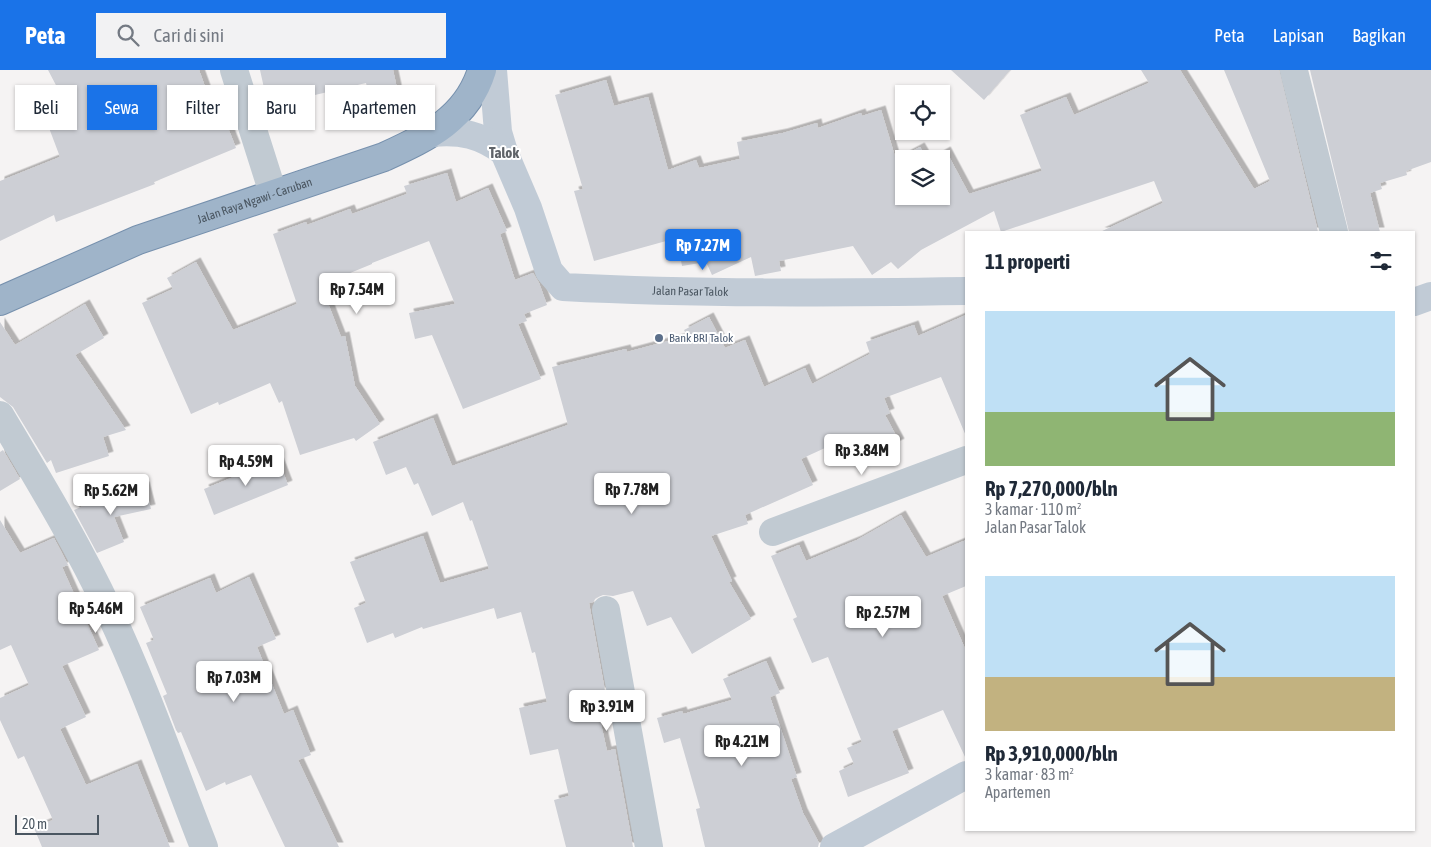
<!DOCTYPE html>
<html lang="id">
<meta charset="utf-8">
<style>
:root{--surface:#fff;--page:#f2f2f3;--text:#1f2937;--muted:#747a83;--accent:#1a73e8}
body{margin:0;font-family:"Asap Condensed",sans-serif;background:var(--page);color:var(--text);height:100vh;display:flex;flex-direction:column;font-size:19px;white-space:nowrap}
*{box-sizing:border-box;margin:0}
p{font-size:16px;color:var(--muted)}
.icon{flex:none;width:28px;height:28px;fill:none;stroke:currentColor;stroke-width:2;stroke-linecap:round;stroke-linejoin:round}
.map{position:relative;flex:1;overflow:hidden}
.sheet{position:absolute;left:965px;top:161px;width:450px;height:600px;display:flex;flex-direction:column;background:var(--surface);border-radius:0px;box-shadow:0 1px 4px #0004}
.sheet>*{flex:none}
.hud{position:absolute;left:15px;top:15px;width:475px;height:45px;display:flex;gap:10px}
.controls{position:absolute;left:895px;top:15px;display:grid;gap:10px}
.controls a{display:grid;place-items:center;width:55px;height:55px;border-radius:0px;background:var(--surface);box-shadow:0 1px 4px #0004;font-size:25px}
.scale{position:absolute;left:15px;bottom:12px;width:84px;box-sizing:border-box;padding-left:5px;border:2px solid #4a5661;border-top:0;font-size:14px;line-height:18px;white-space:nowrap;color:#4a5661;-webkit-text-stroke:4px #fff;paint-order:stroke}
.price{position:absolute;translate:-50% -42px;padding:0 11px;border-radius:5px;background:#fff;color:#222;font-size:16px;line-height:32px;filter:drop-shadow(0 1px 2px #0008)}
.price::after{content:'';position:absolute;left:50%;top:30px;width:15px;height:11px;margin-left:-8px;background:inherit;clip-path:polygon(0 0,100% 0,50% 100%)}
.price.on{background:var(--accent);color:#fff}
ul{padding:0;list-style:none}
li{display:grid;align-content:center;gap:10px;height:265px;padding:0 20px}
li span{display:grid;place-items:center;height:155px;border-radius:0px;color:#555}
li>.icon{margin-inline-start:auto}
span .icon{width:90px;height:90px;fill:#fffc;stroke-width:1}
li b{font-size:21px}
h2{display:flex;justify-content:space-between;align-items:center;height:60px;padding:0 20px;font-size:21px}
.tag{padding:0 18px;border-radius:0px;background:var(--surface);box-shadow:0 1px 4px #0004;font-size:18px;line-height:45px}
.tag.on{background:var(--accent);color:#fff}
header{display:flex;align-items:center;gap:30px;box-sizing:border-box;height:70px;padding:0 25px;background:var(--accent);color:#fff}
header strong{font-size:24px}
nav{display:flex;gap:28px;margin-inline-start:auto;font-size:18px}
.search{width:350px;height:45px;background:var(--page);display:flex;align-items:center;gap:12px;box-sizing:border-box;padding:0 18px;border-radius:0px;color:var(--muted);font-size:19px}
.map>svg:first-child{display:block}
.building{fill:#cdcfd5;filter:url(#shadow)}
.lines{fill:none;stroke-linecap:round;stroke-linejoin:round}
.trunk-casing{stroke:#7690ad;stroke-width:30}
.minor{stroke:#c1cad2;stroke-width:28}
.secondary{stroke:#c1cbd6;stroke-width:28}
.trunk{stroke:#9fb4c9;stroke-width:28}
.service-dot{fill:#5c6f8a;stroke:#fff;stroke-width:2}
.labels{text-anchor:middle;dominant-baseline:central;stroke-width:4;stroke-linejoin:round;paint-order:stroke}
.street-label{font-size:12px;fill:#4a5661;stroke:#fff}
.service-label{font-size:12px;fill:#4e5e75;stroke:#fff;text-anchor:start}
.quarter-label{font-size:15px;font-weight:bold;fill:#5f6368;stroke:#fff}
</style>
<header>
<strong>Peta</strong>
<div class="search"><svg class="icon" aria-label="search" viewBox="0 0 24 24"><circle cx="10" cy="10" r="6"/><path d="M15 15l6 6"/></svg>Cari di sini</div>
<nav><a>Peta</a><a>Lapisan</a><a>Bagikan</a></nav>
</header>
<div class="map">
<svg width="1431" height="777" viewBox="0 0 1431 777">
<defs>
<filter id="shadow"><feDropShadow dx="4.5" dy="-4.5" stdDeviation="0" flood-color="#0004"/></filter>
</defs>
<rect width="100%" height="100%" fill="#f5f3f3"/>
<!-- building -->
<g class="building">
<path d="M 48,0 L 199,0 L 208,25 L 214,23 L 236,78 L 154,112 L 155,114 L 56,152 L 54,145 L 0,171 L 0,111 L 60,87 L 46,50 L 69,40 Z"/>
<path d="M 260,0 L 393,0 L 398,23 L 370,29 L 366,13 L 268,36 Z"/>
<path d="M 951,0 L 1010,0 L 984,30 Z"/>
<path d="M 1141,0 L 1180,0 L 1254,119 L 1270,111 L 1224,0 L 1279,0 L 1318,162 L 1100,162 L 1163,133 L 1154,111 L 1001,162 L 994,141 L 921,180 L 898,199 L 891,192 L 872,205 L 853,176 L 779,191 L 781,201 L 755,206 L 751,187 L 712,205 L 706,192 L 682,196 L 677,168 L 594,191 L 574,121 L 583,119 L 555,25 L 606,10 L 614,36 L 648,27 L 668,100 L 696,90 L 699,98 L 740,89 L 737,72 L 783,63 L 817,53 L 818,58 L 861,43 L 862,46 L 881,40 L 896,90 L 920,77 L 927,89 L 904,89 L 904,126 L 941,126 L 941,89 L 932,89 L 946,81 L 969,124 L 1042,101 L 1020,45 L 1066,27 L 1074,45 L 1149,13 Z"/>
<path d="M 1310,0 L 1431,0 L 1431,92 L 1406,101 L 1407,105 L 1380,113 L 1382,119 L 1370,123 L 1380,162 L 1349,162 Z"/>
<path d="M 447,103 L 456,132 L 488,118 L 507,161 L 500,164 L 515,210 L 533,203 L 539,213 L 547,235 L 524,244 L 527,251 L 518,254 L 541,309 L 463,339 L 432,265 L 415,269 L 409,243 L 455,234 L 429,171 L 372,193 L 372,194 L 321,215 L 341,267 L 345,266 L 355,316 L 380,354 L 356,371 L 354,368 L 300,385 L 282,331 L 279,333 L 270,313 L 219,335 L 218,332 L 191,344 L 142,233 L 173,219 L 167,208 L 196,192 L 233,260 L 297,234 L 273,164 L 306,152 L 307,155 L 350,139 L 352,144 L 407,124 L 404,116 Z"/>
<path d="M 85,234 L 104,268 L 75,285 L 126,360 L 103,367 L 109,386 L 56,403 L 51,390 L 47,393 L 13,337 L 0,327 L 0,252 L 15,275 Z"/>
<path d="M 966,245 L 966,366 L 941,307 L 884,328 L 890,343 L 885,345 L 900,373 L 863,392 L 849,367 L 801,389 L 813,415 L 745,445 L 748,454 L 711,466 L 732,511 L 729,512 L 751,549 L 692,584 L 671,547 L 647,556 L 633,521 L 613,526 L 603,525 L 596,528 L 593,532 L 589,533 L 605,621 L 597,623 L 600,636 L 597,636 L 607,681 L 615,679 L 633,777 L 566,777 L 554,730 L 569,726 L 558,679 L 530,685 L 519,638 L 547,632 L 535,582 L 532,583 L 521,542 L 497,549 L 494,538 L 423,559 L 422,557 L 395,568 L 393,563 L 367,573 L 354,538 L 366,533 L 350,492 L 423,466 L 440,513 L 489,499 L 472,450 L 470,451 L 463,432 L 432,446 L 418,413 L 414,415 L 406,397 L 386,405 L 373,372 L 433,348 L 452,396 L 568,355 L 552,297 L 626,279 L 627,282 L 687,266 L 684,260 L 709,247 L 725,278 L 745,270 L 764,317 L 805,298 L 812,314 L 870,284 L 866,272 L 914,255 L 918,266 Z"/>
<path d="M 3,380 L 20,409 L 0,421 L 0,382 Z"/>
<path d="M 278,389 L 288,415 L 214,445 L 204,419 Z"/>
<path d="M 145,416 L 151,439 L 114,447 L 124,472 L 97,483 L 74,440 L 115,422 Z"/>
<path d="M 901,445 L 926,487 L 966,470 L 966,516 L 942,526 L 966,581 L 966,689 L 943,640 L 892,661 L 909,703 L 848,727 L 839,701 L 854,694 L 847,678 L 862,672 L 828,587 L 812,593 L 793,549 L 797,547 L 771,486 L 799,475 L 806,491 L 857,470 Z"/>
<path d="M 0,450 L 20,483 L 54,468 L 68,495 L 62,497 L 99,580 L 62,596 L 86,647 L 60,659 L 86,715 L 137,694 L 170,777 L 42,777 L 34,758 L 53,750 L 24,686 L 18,689 L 0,650 L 0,628 L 29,615 L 11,575 L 0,580 Z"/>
<path d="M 249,507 L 276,569 L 257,577 L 284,644 L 293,640 L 311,685 L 298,690 L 339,777 L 285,777 L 251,705 L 226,715 L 225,712 L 206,721 L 181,662 L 178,663 L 176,660 L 163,626 L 167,624 L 146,573 L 154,570 L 140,537 L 210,508 L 216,523 Z"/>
<path d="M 766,591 L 780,623 L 770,627 L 797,707 L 791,709 L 803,743 L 819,773 L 818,777 L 705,777 L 696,739 L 700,738 L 680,668 L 664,673 L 657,648 L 682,641 L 683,644 L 732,630 L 723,609 Z"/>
</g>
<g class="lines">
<!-- trunk casing -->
<g class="trunk-casing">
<g id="trunk">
<path id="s2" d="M 0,231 L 138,170 L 384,87 C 427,67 467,49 482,0"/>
</g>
</g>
<!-- minor -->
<g class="minor">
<path d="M 234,0 L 273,123"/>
<path d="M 1294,1 L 1334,162"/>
<path d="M 0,345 C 38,409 77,473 109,541 C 145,617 173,698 204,777"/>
<path d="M 773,462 L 966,390"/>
<path d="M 606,540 L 649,777"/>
</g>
<!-- secondary -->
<g class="secondary">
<path id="s1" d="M 493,0 L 498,62 L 504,82 L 528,138 L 549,201 L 563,217 C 697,224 832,223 966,221"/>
<path d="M 432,63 C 461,60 481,65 504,82"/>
<path d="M 1414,232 L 1431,226"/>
<path d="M 834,777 L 966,705"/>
</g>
<!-- trunk -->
<use href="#trunk" class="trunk"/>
</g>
<!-- markers -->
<circle class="service-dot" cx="659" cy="268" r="5"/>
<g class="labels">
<!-- street labels -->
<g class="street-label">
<text stroke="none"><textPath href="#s2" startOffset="274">Jalan Raya Ngawi - Caruban</textPath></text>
<text stroke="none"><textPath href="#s1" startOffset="359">Jalan Pasar Talok</textPath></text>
</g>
<!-- service labels -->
<g class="service-label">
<text x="669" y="268">Bank BRI Talok</text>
</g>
<!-- quarter labels -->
<g class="quarter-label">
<text x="504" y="82">Talok</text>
</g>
</g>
</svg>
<div class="controls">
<a><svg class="icon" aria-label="locate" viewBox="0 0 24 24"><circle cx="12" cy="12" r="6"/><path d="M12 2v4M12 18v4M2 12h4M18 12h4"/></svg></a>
<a><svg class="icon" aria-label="layers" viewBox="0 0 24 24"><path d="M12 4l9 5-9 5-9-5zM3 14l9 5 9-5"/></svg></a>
</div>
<div class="scale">20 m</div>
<b class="price on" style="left:703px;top:201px">Rp 7.27M</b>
<b class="price" style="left:357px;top:245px">Rp 7.54M</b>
<b class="price" style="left:862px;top:406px">Rp 3.84M</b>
<b class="price" style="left:246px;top:417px">Rp 4.59M</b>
<b class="price" style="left:632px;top:445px">Rp 7.78M</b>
<b class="price" style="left:111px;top:446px">Rp 5.62M</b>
<b class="price" style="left:96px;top:564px">Rp 5.46M</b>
<b class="price" style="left:883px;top:568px">Rp 2.57M</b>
<b class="price" style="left:234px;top:633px">Rp 7.03M</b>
<b class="price" style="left:607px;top:662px">Rp 3.91M</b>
<b class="price" style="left:742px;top:697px">Rp 4.21M</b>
<div class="hud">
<a class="tag">Beli</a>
<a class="tag on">Sewa</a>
<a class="tag">Filter</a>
<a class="tag">Baru</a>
<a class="tag">Apartemen</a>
</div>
<section class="sheet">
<h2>11 properti<svg class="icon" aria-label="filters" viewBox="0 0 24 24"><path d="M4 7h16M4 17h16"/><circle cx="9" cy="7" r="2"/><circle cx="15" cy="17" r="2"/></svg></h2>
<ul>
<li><span style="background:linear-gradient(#bfe0f5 65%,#8fb573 0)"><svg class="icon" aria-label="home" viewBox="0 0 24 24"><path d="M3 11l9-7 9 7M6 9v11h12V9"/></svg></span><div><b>Rp 7,270,000/bln</b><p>3 kamar · 110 m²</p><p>Jalan Pasar Talok</p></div></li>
<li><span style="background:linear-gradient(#bfe0f5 65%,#c2b280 0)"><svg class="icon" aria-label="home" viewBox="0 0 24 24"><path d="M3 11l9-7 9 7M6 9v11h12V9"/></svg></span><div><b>Rp 3,910,000/bln</b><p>3 kamar · 83 m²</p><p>Apartemen</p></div></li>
</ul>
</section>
</div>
